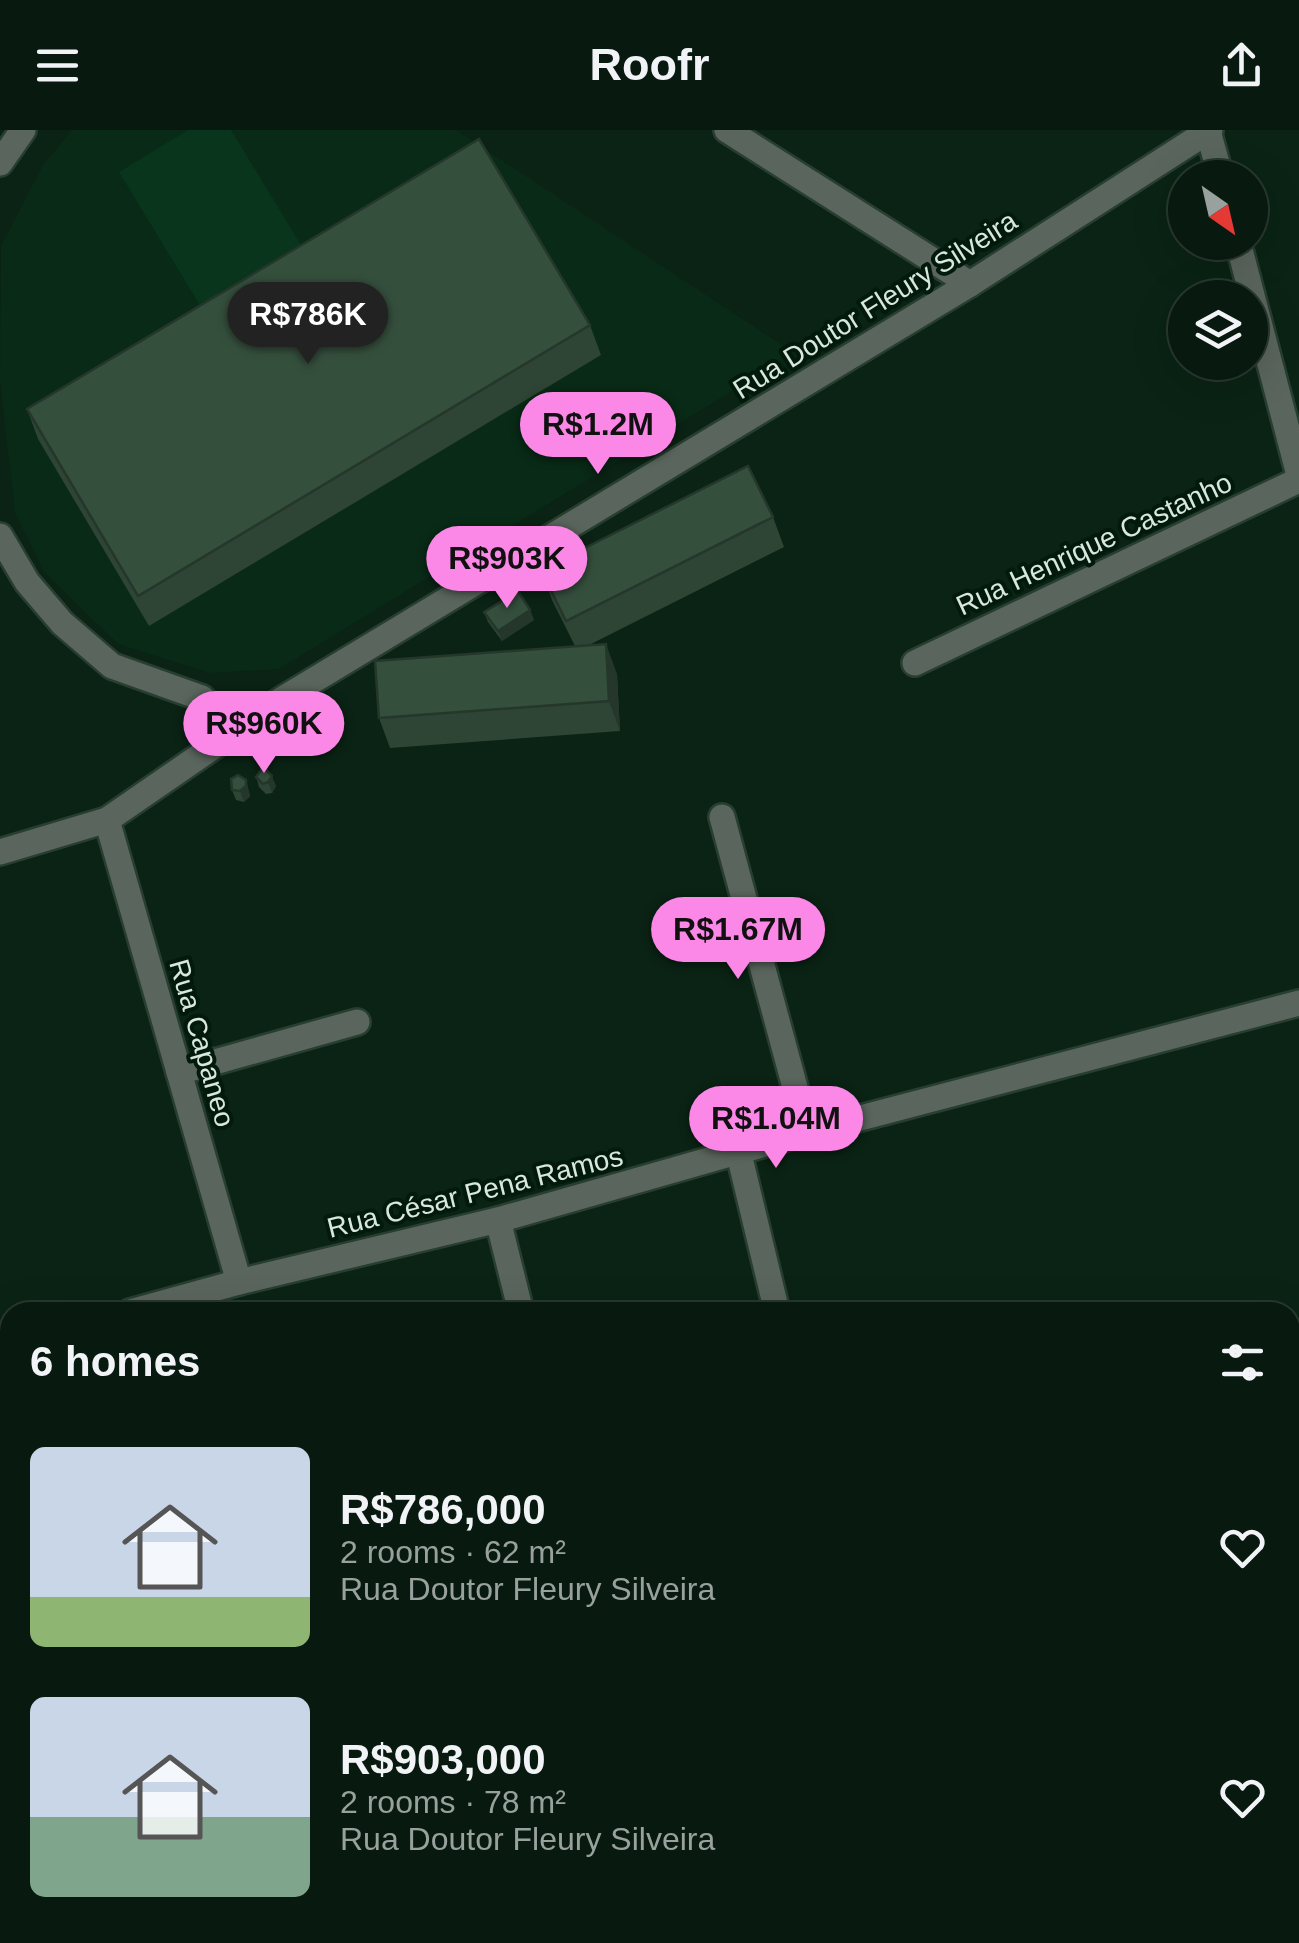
<!DOCTYPE html>
<meta charset="utf-8">
<style>
:root{--surface:#081a0f;--page:#112318;--text:#f1f3f6;--muted:#98a19e;--line:#29382f;--accent:#fb87e6}
body{margin:0;font-family:Helvetica,sans-serif;background:var(--page);color:var(--text);height:100vh;display:flex;flex-direction:column;font-size:38px;white-space:nowrap}
*{box-sizing:border-box;margin:0}
p{font-size:32px;color:var(--muted)}
.icon{flex:none;width:55px;height:55px;fill:none;stroke:currentColor;stroke-width:2;stroke-linecap:round;stroke-linejoin:round}
.map{position:relative;flex:1;overflow:hidden}
.drawer{position:absolute;left:0px;top:1172px;width:1300px;height:642px;display:flex;flex-direction:column;background:var(--surface);border-radius:30px 30px 0 0;box-shadow:0 10px 40px #0002,0 0 0 2px var(--line)}
.drawer>*{flex:none}
.needle{width:65px;rotate:146deg}
.fabs{position:absolute;left:1168px;top:30px;display:grid;gap:20px}
.fabs a{display:grid;place-items:center;width:100px;height:100px;border-radius:50%;background:var(--surface);box-shadow:0 10px 40px #0002,0 0 0 2px var(--line);font-size:50px}
.price{position:absolute;translate:-50% -85px;padding:0 22px;border-radius:35px;background:var(--accent);color:#111;font-size:32px;line-height:65px;filter:drop-shadow(0 2px 5px #0008)}
.price::after{content:'';position:absolute;left:50%;top:60px;width:30px;height:22px;margin-left:-15px;background:inherit;clip-path:polygon(0 0,100% 0,50% 100%)}
.price.selected{background:#222;color:#fff}
ul{padding:0;list-style:none}
li{display:flex;align-items:center;gap:30px;height:250px;padding:0 30px}
li span{display:grid;place-items:center;flex:none;width:280px;height:200px;border-radius:15px;color:#555}
li>.icon{margin-inline-start:auto}
span .icon{width:120px;height:120px;fill:#fffc;stroke-width:1}
li b{font-size:42px}
h2{display:flex;justify-content:space-between;align-items:center;height:120px;padding:0 30px;font-size:42px}
header{display:flex;justify-content:space-between;align-items:center;height:130px;padding:0 30px;background:var(--surface);font-size:45px;font-weight:700}
.map>svg:first-child{display:block}
.built{fill:#082a16}
.green{fill:#08351c}
.lines{fill:none;stroke-linecap:round;stroke-linejoin:round}
.minor-casing{stroke:#273e30;stroke-width:30}
.minor{stroke:#5a655d;stroke-width:25}
.wall{fill:#2e4434}
.shaded-wall{fill:#25372b}
.building{fill:#354f3d;stroke:#25372b;stroke-width:2.5}
.labels{text-anchor:middle;dominant-baseline:central;stroke-width:8;stroke-linejoin:round;paint-order:stroke}
.street-label{font-size:28px;fill:#d9e7dd;stroke:#021a0b}
</style>
<header><svg class="icon" aria-label="menu" viewBox="0 0 24 24"><path d="M4 6h16M4 12h16M4 18h16"/></svg>Roofr<svg class="icon" aria-label="share" viewBox="0 0 24 24"><path d="M12 15V3M7 8l5-5 5 5M5 13v7h14v-7"/></svg></header>
<div class="map">
<svg width="1299" height="1813" viewBox="0 0 1299 1813">
<rect width="100%" height="100%" fill="#0a2314"/>
<!-- built -->
<path class="built" d="M 72,0 L 456,0 L 794,223 L 279,539 L 210,543 L 118,514 L 45,443 L 15,383 L 0,250 L 1,116 L 43,35 Z"/>
<!-- green -->
<path class="green" d="M 188,0 L 231,0 L 301,115 L 201,177 L 119,42 Z"/>
<g class="lines">
<!-- minor casing -->
<g class="minor-casing">
<g id="minor">
<path d="M 727,0 L 970,154"/>
<path d="M 1208,1 L 1221,48"/>
<path d="M 0,33 L 23,0"/>
<path d="M 1238,112 L 1299,345"/>
<path d="M 0,406 L 27,452 L 62,493 L 112,536 L 202,568 L 230,604"/>
<path d="M 915,533 L 1299,350"/>
<path d="M 722,687 L 807,1002"/>
<path d="M 107,690 L 239,1152"/>
<path d="M 0,722 L 107,690 L 281,570 L 970,154 L 1210,0"/>
<path d="M 179,942 L 357,892"/>
<path d="M 739,1024 L 777,1182"/>
<path d="M 498,1090 L 521,1182"/>
<path d="M 130,1182 L 239,1152 L 498,1090 L 807,1002 L 1299,873"/>
<path d="M 0,1218 L 10,1215"/>
<path d="M 1290,1361 L 1299,1359"/>
<path d="M 0,1716 L 10,1713"/>
<path d="M 940,1805 L 943,1813"/>
<path d="M 656,1813 L 683,1805"/>
</g>
</g>
<!-- minor -->
<use href="#minor" class="minor"/>
</g>
<!-- wall -->
<g class="wall">
<path d="M 590,195 L 601,225 L 149,496 L 38,309 L 27,279 Z"/>
<path d="M 773,387 L 784,417 L 589,515 L 617,544 L 620,601 L 390,618 L 379,588 L 575,516 L 552,470 L 541,440 Z"/>
<path d="M 530,480 L 534,490 L 502,511 L 488,492 L 484,482 Z"/>
<path d="M 256,647 L 276,656 L 272,663 L 266,664 L 259,657 Z"/>
<path d="M 246,650 L 250,666 L 244,672 L 236,670 L 232,660 Z"/>
</g>
<!-- shaded-wall -->
<g class="shaded-wall">
<path d="M 530,480 L 534,490 L 502,511 L 498,501 Z"/>
<path d="M 606,514 L 617,544 L 620,601 L 609,571 Z"/>
<path d="M 272,646 L 276,656 L 272,663 L 268,652 Z"/>
<path d="M 246,650 L 250,666 L 244,672 L 240,661 Z"/>
</g>
<!-- building -->
<g class="building">
<path d="M 479,9 L 590,195 L 138,466 L 27,279 Z"/>
<path d="M 748,336 L 773,387 L 566,491 L 541,440 Z"/>
<path d="M 518,461 L 530,480 L 498,501 L 484,482 Z"/>
<path d="M 606,514 L 609,571 L 379,588 L 375,531 Z"/>
<path d="M 263,637 L 272,646 L 268,652 L 263,654 L 256,647 Z"/>
<path d="M 238,645 L 246,650 L 246,656 L 240,661 L 232,660 L 231,649 Z"/>
</g>
<g class="labels">
<!-- street labels -->
<g class="street-label">
<text transform="translate(875 175) rotate(-32)">Rua Doutor Fleury Silveira</text>
<text transform="translate(1094 414) rotate(-25)">Rua Henrique Castanho</text>
<text transform="translate(202 913) rotate(74)">Rua Capaneo</text>
<text transform="translate(475 1062) rotate(-14)">Rua César Pena Ramos</text>
</g>
</g>
</svg>
<div class="fabs">
<a><svg class="needle" viewBox="-14 -14 28 28"><path d="M0-13l5 13h-10z" fill="#e53935"/><path d="M0 13l5-13h-10z" fill="#98a19e"/></svg></a>
<a><svg class="icon" aria-label="layers" viewBox="0 0 24 24"><path d="M12 4l9 5-9 5-9-5zM3 14l9 5 9-5"/></svg></a>
</div>
<b class="price selected" style="left:308px;top:237px">R$786K</b>
<b class="price" style="left:598px;top:347px">R$1.2M</b>
<b class="price" style="left:507px;top:481px">R$903K</b>
<b class="price" style="left:264px;top:646px">R$960K</b>
<b class="price" style="left:738px;top:852px">R$1.67M</b>
<b class="price" style="left:776px;top:1041px">R$1.04M</b>
<section class="drawer">
<h2>6 homes<svg class="icon" aria-label="filters" viewBox="0 0 24 24"><path d="M4 7h16M4 17h16"/><circle cx="9" cy="7" r="2"/><circle cx="15" cy="17" r="2"/></svg></h2>
<ul>
<li><span style="background:linear-gradient(#c9d6e8 75%,#8fb573 0)"><svg class="icon" aria-label="home" viewBox="0 0 24 24"><path d="M3 11l9-7 9 7M6 9v11h12V9"/></svg></span><div><b>R$786,000</b><p>2 rooms · 62 m²</p><p>Rua Doutor Fleury Silveira</p></div><svg class="icon" aria-label="heart" viewBox="0 0 24 24"><path d="M12 20l-8-8c-3-5 5-10 8-4 3-6 11-1 8 4z"/></svg></li>
<li><span style="background:linear-gradient(#c9d6e8 60%,#7fa58c 0)"><svg class="icon" aria-label="home" viewBox="0 0 24 24"><path d="M3 11l9-7 9 7M6 9v11h12V9"/></svg></span><div><b>R$903,000</b><p>2 rooms · 78 m²</p><p>Rua Doutor Fleury Silveira</p></div><svg class="icon" aria-label="heart" viewBox="0 0 24 24"><path d="M12 20l-8-8c-3-5 5-10 8-4 3-6 11-1 8 4z"/></svg></li>
</ul>
</section>
</div>
